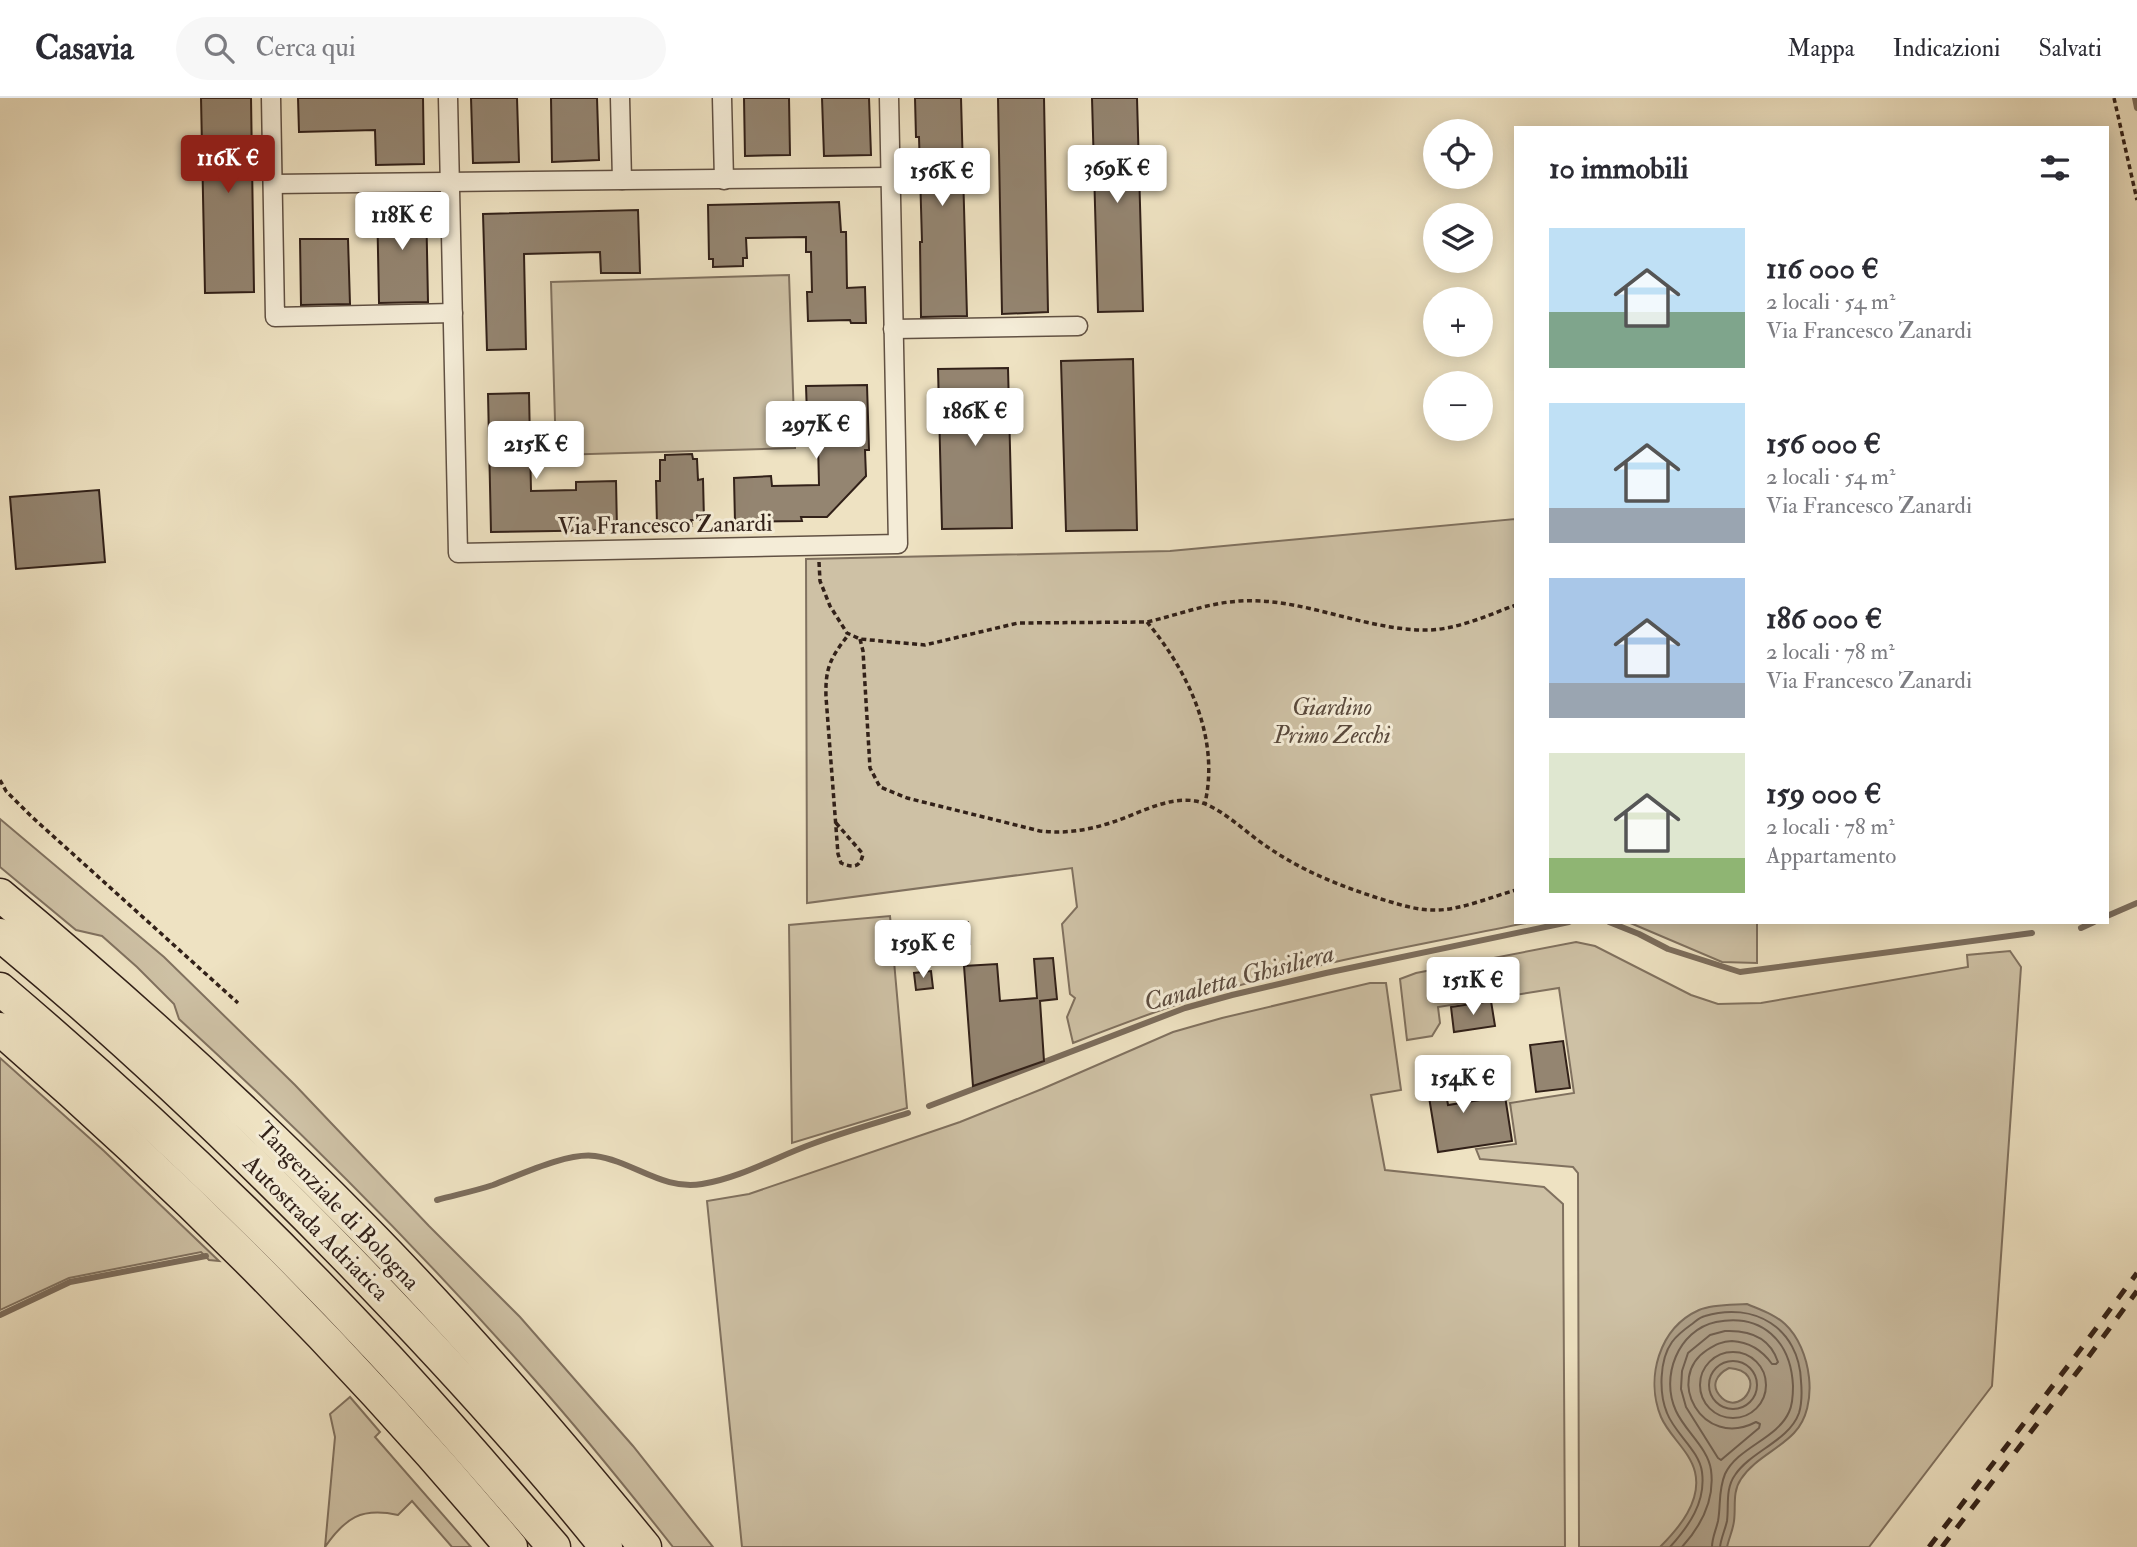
<!DOCTYPE html>
<html lang="it">
<meta charset="utf-8">
<style>
:root{--surface:#fff;--page:#f7f7f7;--text:#2b2b33;--muted:#7c7c81;--line:#e1e1e2;--accent:#8f2418}
body{margin:0;font-family:"IM FELL Double Pica",serif;background:var(--page);color:var(--text);height:100vh;display:flex;flex-direction:column;font-size:26px;white-space:nowrap}
*{box-sizing:border-box;margin:0}
p{font-size:23px;color:var(--muted)}
.icon{flex:none;width:38px;height:38px;fill:none;stroke:currentColor;stroke-width:2;stroke-linecap:round;stroke-linejoin:round}
.map{position:relative;flex:1;overflow:hidden}
.drawer{position:absolute;left:1514px;top:28px;width:595px;height:798px;display:flex;flex-direction:column;background:var(--surface);border-radius:0px;box-shadow:0 4px 18px #0003}
.drawer>*{flex:none}
.tools{position:absolute;left:1423px;top:21px;display:grid;gap:14px}
.tools a{display:grid;place-items:center;width:70px;height:70px;border-radius:50%;background:var(--surface);box-shadow:0 4px 18px #0003;font-size:35px}
.price{position:absolute;translate:-50% -60px;padding:0 16px;border-radius:7px;background:#fff;color:#222;font-size:23px;line-height:46px;filter:drop-shadow(0 2px 4px #0008)}
.price::after{content:'';position:absolute;left:50%;top:42px;width:21px;height:16px;margin-left:-10px;background:inherit;clip-path:polygon(0 0,100% 0,50% 100%)}
.price.current{background:var(--accent);color:#fff}
ul{padding:0;list-style:none}
li{display:flex;align-items:center;gap:21px;height:175px;padding:0 35px}
li span{display:grid;place-items:center;flex:none;width:196px;height:140px;border-radius:0px;color:#555}
li>.icon{margin-inline-start:auto}
span .icon{width:84px;height:84px;fill:#fffc;stroke-width:1}
li b{font-size:30px}
h2{display:flex;justify-content:space-between;align-items:center;height:84px;padding:0 35px;font-size:30px}
header{display:flex;align-items:center;gap:42px;box-sizing:border-box;height:98px;padding:0 35px;background:var(--surface);border-bottom:2px solid var(--line)}
header strong{font-size:33px}
nav{display:flex;gap:38px;margin-inline-start:auto;font-size:24px}
.search{width:490px;height:63px;background:var(--page);display:flex;align-items:center;gap:18px;box-sizing:border-box;padding:0 24px;border-radius:38px;color:var(--muted);font-size:26px}
.map>svg:first-child{display:block}
.green{fill:#cec1a5;stroke:#80715f;stroke-width:2}
.water{fill:#aea089;stroke:#7c6d5c;stroke-width:2;fill-rule:evenodd}
.lines{fill:none;stroke-linecap:round;stroke-linejoin:round}
.shore{stroke:#706051;stroke-width:2}
.stream{stroke:#7c6d5c;stroke-width:6}
.building{fill:#948571;stroke:#322119;stroke-width:2}
.street-casing{stroke:#615143;stroke-width:21}
.highway-casing{stroke:#322119;stroke-width:35}
.path{stroke:#322119;stroke-width:3.5;stroke-dasharray:5 3.5;stroke-linecap:butt}
.street{stroke:#f4ecd7;stroke-width:18}
.highway{stroke:#eee2c2;stroke-width:32}
.rail{stroke:#322119;stroke-width:5;stroke-dasharray:12 12;stroke-linecap:butt}
.labels{text-anchor:middle;dominant-baseline:central;stroke-width:6;stroke-linejoin:round;paint-order:stroke}
.street-label{font-size:24px;fill:#322119;stroke:#f4ecd7}
.park-label{font-size:24px;font-style:italic;fill:#59493c;stroke:#f4ecd7}
.water-label{font-size:26px;font-style:italic;fill:#5d4d40;stroke:#f4ecd7}
</style>
<header>
<strong>Casavia</strong>
<div class="search"><svg class="icon" aria-label="search" viewBox="0 0 24 24"><circle cx="10" cy="10" r="6"/><path d="M15 15l6 6"/></svg>Cerca qui</div>
<nav><a>Mappa</a><a>Indicazioni</a><a>Salvati</a></nav>
</header>
<div class="map">
<svg width="2137" height="1449" viewBox="0 0 2137 1449">
<rect width="100%" height="100%" fill="#eee2c2"/>
<filter id="stains"><feTurbulence type="fractalNoise" baseFrequency=".00286" numOctaves="4"/><feColorMatrix values="0 0 0 0 .2 0 0 0 0 .09 0 0 0 0 .02 0 0 0 .5 -.17"/></filter>
<radialGradient id="worn" r=".72"><stop offset=".6" stop-color="#630" stop-opacity="0"/><stop offset="1" stop-color="#630" stop-opacity=".3"/></radialGradient>
<!-- green -->
<g class="green">
<path d="M 789,177 L 795,350 L 556,357 L 551,184 Z"/>
<path d="M 1515,421 L 1516,824 L 1531,824 C 1425,846 1317,864 1213,895 C 1166,909 1119,927 1073,945 L 1067,919 L 1075,900 L 1070,896 L 1062,826 L 1077,809 L 1072,770 L 807,805 L 806,461 L 1170,453 Z"/>
<path d="M 0,721 L 164,859 L 295,987 L 429,1128 L 520,1219 L 633,1348 L 713,1449 L 673,1449 C 628,1392 582,1335 534,1281 C 422,1154 303,1035 179,921 L 174,906 L 137,869 L 102,838 L 76,832 L 0,769 Z"/>
<path d="M 890,818 L 907,1010 L 792,1045 L 789,827 Z"/>
<path d="M 1628,824 L 1757,824 L 1757,865 L 1722,864 Z"/>
<path d="M 1576,844 L 1595,848 L 1691,897 L 1718,906 L 1761,905 L 1968,869 L 1967,857 L 2010,853 L 2021,869 L 1992,1288 L 1869,1449 L 1579,1449 L 1578,1075 L 1573,1069 L 1480,1061 L 1476,1051 L 1516,1046 L 1510,1005 L 1574,995 L 1559,890 L 1438,909 L 1440,925 L 1432,938 L 1407,942 L 1400,881 L 1416,875 Z"/>
<path d="M 1370,885 L 1386,885 L 1401,992 L 1371,997 L 1385,1072 L 1544,1089 L 1563,1106 L 1565,1449 L 742,1449 L 707,1103 L 749,1096 L 960,1024 L 1042,991 L 1173,934 L 1222,920 Z"/>
<path d="M 0,960 L 104,1053 L 219,1163 L 209,1162 L 201,1154 L 69,1180 L 0,1212 Z"/>
<path d="M 350,1299 L 380,1334 L 375,1339 L 471,1449 L 452,1449 L 412,1403 L 398,1417 C 361,1409 345,1420 325,1449 L 335,1339 L 330,1316 Z"/>
</g>
<!-- water -->
<path class="water" d="M 1747,1206 C 1761,1212 1774,1216 1785,1226 C 1811,1250 1820,1308 1794,1335 C 1778,1352 1754,1361 1741,1381 C 1732,1394 1736,1409 1734,1423 C 1733,1432 1729,1440 1727,1449 L 1660,1449 C 1679,1430 1702,1403 1695,1374 C 1690,1353 1669,1338 1661,1319 C 1645,1280 1659,1230 1699,1212 C 1713,1206 1732,1207 1747,1206 ZM 1729,1270 C 1770,1273 1743,1319 1722,1300 C 1709,1288 1717,1276 1729,1270 Z"/>
<g class="lines">
<!-- shore -->
<g class="shore">
<path d="M 1725,1233 C 1748,1232 1770,1239 1778,1264 L 1776,1266 L 1772,1266 C 1762,1252 1750,1244 1732,1243 C 1722,1243 1715,1247 1707,1252 C 1664,1280 1702,1352 1756,1324 L 1760,1326 L 1759,1330 L 1721,1362 L 1718,1360 L 1686,1309 L 1681,1291 L 1682,1273 L 1688,1255 L 1710,1237 Z"/>
<circle cx="1733" cy="1287" r="33"/>
<circle cx="1733" cy="1287" r="24"/>
<path d="M 1670,1449 C 1689,1428 1706,1404 1702,1374 C 1699,1352 1675,1336 1667,1315 C 1659,1296 1659,1262 1672,1244 C 1677,1237 1685,1231 1692,1226 C 1696,1223 1700,1219 1705,1218 C 1754,1203 1799,1230 1801,1283 C 1802,1294 1802,1305 1799,1315 C 1789,1343 1751,1353 1735,1377 C 1725,1391 1729,1408 1727,1423 C 1725,1432 1721,1440 1720,1449"/>
<path d="M 1682,1449 C 1701,1428 1715,1402 1711,1372 C 1708,1350 1685,1333 1676,1313 C 1660,1279 1678,1232 1716,1224 C 1762,1215 1791,1243 1793,1288 C 1793,1296 1793,1306 1789,1314 C 1777,1341 1738,1349 1725,1376 C 1718,1393 1721,1407 1718,1423 C 1716,1432 1712,1440 1712,1449"/>
</g>
<!-- stream -->
<g class="stream">
<path d="M 2135,0 L 2137,10"/>
<path d="M 2107,818 L 2137,805"/>
<path d="M 1609,824 L 1639,836 L 1668,851 L 1740,874 L 2032,835"/>
<path d="M 2081,830 L 2094,824"/>
<path d="M 929,1008 L 1185,910 L 1232,897 L 1326,875 L 1569,824"/>
<path d="M 437,1102 C 455,1097 475,1093 493,1087 C 520,1077 568,1054 595,1058 C 633,1063 663,1093 702,1086 C 740,1080 776,1059 812,1046 C 844,1034 876,1025 908,1015"/>
<path d="M 0,1217 L 70,1184 L 206,1158"/>
</g>
</g>
<!-- building -->
<g class="building">
<path d="M 201,0 L 251,0 L 254,194 L 205,195 Z"/>
<path d="M 298,0 L 423,0 L 424,66 L 376,67 L 375,32 L 299,34 Z"/>
<path d="M 471,0 L 517,0 L 519,64 L 473,65 Z"/>
<path d="M 551,0 L 597,0 L 599,62 L 552,64 Z"/>
<path d="M 744,0 L 789,0 L 790,57 L 745,58 Z"/>
<path d="M 822,0 L 869,0 L 871,57 L 824,58 Z"/>
<path d="M 915,0 L 961,0 L 967,218 L 921,219 L 920,144 L 922,144 L 919,39 L 916,39 Z"/>
<path d="M 998,0 L 1044,0 L 1048,214 L 1002,216 Z"/>
<path d="M 1092,0 L 1137,0 L 1143,213 L 1098,214 Z"/>
<path d="M 426,102 L 428,204 L 379,205 L 377,103 Z"/>
<path d="M 839,104 L 841,134 L 846,134 L 847,190 L 865,189 L 866,225 L 851,225 L 850,222 L 808,223 L 807,194 L 812,194 L 811,154 L 806,154 L 806,139 L 746,140 L 747,160 L 743,160 L 743,168 L 713,169 L 713,161 L 709,161 L 708,107 Z"/>
<path d="M 638,112 L 640,175 L 601,175 L 600,154 L 524,156 L 526,251 L 487,252 L 483,116 Z"/>
<path d="M 300,141 L 348,141 L 350,206 L 301,207 Z"/>
<path d="M 1133,261 L 1137,432 L 1066,433 L 1061,263 Z"/>
<path d="M 1008,270 L 1012,430 L 942,431 L 938,271 Z"/>
<path d="M 867,287 L 869,352 L 865,352 L 866,378 L 827,419 L 801,419 L 802,423 L 735,424 L 734,380 L 771,378 L 772,388 L 819,387 L 818,345 L 808,345 L 806,288 Z"/>
<path d="M 529,295 L 531,393 L 576,392 L 576,384 L 616,383 L 617,432 L 491,434 L 488,296 Z"/>
<path d="M 692,356 L 693,361 L 697,361 L 698,382 L 703,381 L 704,422 L 691,422 L 692,428 L 657,428 L 656,383 L 660,383 L 660,362 L 665,362 L 665,357 Z"/>
<path d="M 99,392 L 105,464 L 16,471 L 10,399 Z"/>
<path d="M 968,824 L 970,846 L 943,848 L 941,827 Z"/>
<path d="M 1053,860 L 1057,901 L 1040,903 L 1044,963 L 973,988 L 964,868 L 997,866 L 1000,903 L 1037,900 L 1034,861 Z"/>
<path d="M 931,873 L 933,890 L 916,892 L 914,875 Z"/>
<path d="M 1491,903 L 1495,928 L 1454,934 L 1451,909 Z"/>
<path d="M 1563,943 L 1570,990 L 1536,994 L 1530,947 Z"/>
<path d="M 1440,959 L 1448,1007 L 1505,998 L 1512,1043 L 1438,1054 L 1428,993 L 1425,994 L 1419,963 Z"/>
</g>
<g class="lines">
<!-- street casing -->
<g class="street-casing">
<g id="street">
<path d="M 271,0 L 275,219 L 453,215"/>
<path d="M 448,0 L 458,455 L 898,446 L 889,0"/>
<path d="M 620,0 L 622,82"/>
<path d="M 722,0 L 724,82"/>
<path d="M 273,86 L 890,79"/>
<path d="M 893,231 L 1078,228"/>
</g>
</g>
<!-- highway casing -->
<g class="highway-casing">
<g id="highway">
<path d="M 0,797 C 126,902 247,1012 362,1129 C 462,1230 555,1339 645,1449"/>
<path d="M 0,837 C 123,938 238,1048 348,1161 C 438,1254 526,1349 606,1449"/>
<path d="M 0,891 C 133,1004 260,1123 379,1251 C 439,1315 496,1382 554,1449"/>
<path d="M 0,931 C 184,1090 355,1263 511,1449"/>
</g>
</g>
<!-- path -->
<g class="path">
<path d="M 2114,0 L 2137,102"/>
<path d="M 819,464 L 820,483 L 830,508 L 847,535 L 860,541 L 925,547 L 1018,525 L 1147,524 C 1178,517 1207,505 1240,503 C 1303,499 1365,533 1429,532 C 1459,531 1488,517 1516,507"/>
<path d="M 1147,524 C 1188,573 1220,640 1205,705"/>
<path d="M 860,541 L 863,553 L 870,670 L 880,689 L 907,700 L 1040,733 C 1066,736 1089,732 1113,724 C 1138,716 1168,698 1195,703 C 1219,707 1245,734 1266,748 C 1302,773 1340,788 1381,801 C 1398,806 1415,812 1433,812 C 1458,813 1491,799 1516,792"/>
<path d="M 0,682 L 6,693 L 32,719 L 238,905"/>
<path d="M 836,725 L 863,756 C 860,770 853,770 841,765 L 838,756 L 826,599 C 825,569 831,559 849,536"/>
</g>
<!-- street -->
<use href="#street" class="street"/>
<!-- highway -->
<use href="#highway" class="highway"/>
<!-- rail -->
<g class="rail">
<path d="M 1929,1449 L 2074,1260 L 2137,1175"/>
<path d="M 1942,1449 L 2081,1269 L 2137,1193"/>
</g>
</g>
<g class="labels">
<!-- street labels -->
<g class="street-label">
<text transform="translate(665 427) rotate(-1)">Via Francesco Zanardi</text>
<text transform="translate(338 1108) rotate(46)">Tangenziale di Bologna</text>
<text transform="translate(316 1130) rotate(45)">Autostrada Adriatica</text>
</g>
<!-- park labels -->
<g class="park-label">
<text x="1332" y="609">Giardino<tspan x="1332" dy="28">Primo Zecchi</tspan></text>
</g>
<!-- water labels -->
<g class="water-label">
<text transform="translate(1239 880) rotate(-15)">Canaletta Ghisiliera</text>
</g>
</g>
<rect width="100%" height="100%" filter="url(#stains)"/>
<rect width="100%" height="100%" fill="url(#worn)"/>
</svg>
<div class="tools">
<a><svg class="icon" aria-label="locate" viewBox="0 0 24 24"><circle cx="12" cy="12" r="6"/><path d="M12 2v4M12 18v4M2 12h4M18 12h4"/></svg></a>
<a><svg class="icon" aria-label="layers" viewBox="0 0 24 24"><path d="M12 4l9 5-9 5-9-5zM3 14l9 5 9-5"/></svg></a>
<a>+</a>
<a>−</a>
</div>
<b class="price current" style="left:228px;top:97px">116K €</b>
<b class="price" style="left:1117px;top:107px">369K €</b>
<b class="price" style="left:942px;top:110px">156K €</b>
<b class="price" style="left:402px;top:154px">118K €</b>
<b class="price" style="left:975px;top:350px">186K €</b>
<b class="price" style="left:816px;top:363px">297K €</b>
<b class="price" style="left:536px;top:383px">215K €</b>
<b class="price" style="left:923px;top:882px">159K €</b>
<b class="price" style="left:1473px;top:919px">151K €</b>
<b class="price" style="left:1463px;top:1017px">154K €</b>
<section class="drawer">
<h2>10 immobili<svg class="icon" aria-label="filters" viewBox="0 0 24 24"><path d="M4 7h16M4 17h16"/><circle cx="9" cy="7" r="2"/><circle cx="15" cy="17" r="2"/></svg></h2>
<ul>
<li><span style="background:linear-gradient(#bfe0f5 60%,#7fa58c 0)"><svg class="icon" aria-label="home" viewBox="0 0 24 24"><path d="M3 11l9-7 9 7M6 9v11h12V9"/></svg></span><div><b>116 000 €</b><p>2 locali · 54 m²</p><p>Via Francesco Zanardi</p></div></li>
<li><span style="background:linear-gradient(#bfe0f5 75%,#9aa5b1 0)"><svg class="icon" aria-label="home" viewBox="0 0 24 24"><path d="M3 11l9-7 9 7M6 9v11h12V9"/></svg></span><div><b>156 000 €</b><p>2 locali · 54 m²</p><p>Via Francesco Zanardi</p></div></li>
<li><span style="background:linear-gradient(#a9c7e8 75%,#9aa5b1 0)"><svg class="icon" aria-label="home" viewBox="0 0 24 24"><path d="M3 11l9-7 9 7M6 9v11h12V9"/></svg></span><div><b>186 000 €</b><p>2 locali · 78 m²</p><p>Via Francesco Zanardi</p></div></li>
<li><span style="background:linear-gradient(#dfe7d0 75%,#8fb573 0)"><svg class="icon" aria-label="home" viewBox="0 0 24 24"><path d="M3 11l9-7 9 7M6 9v11h12V9"/></svg></span><div><b>159 000 €</b><p>2 locali · 78 m²</p><p>Appartamento</p></div></li>
</ul>
</section>
</div>
